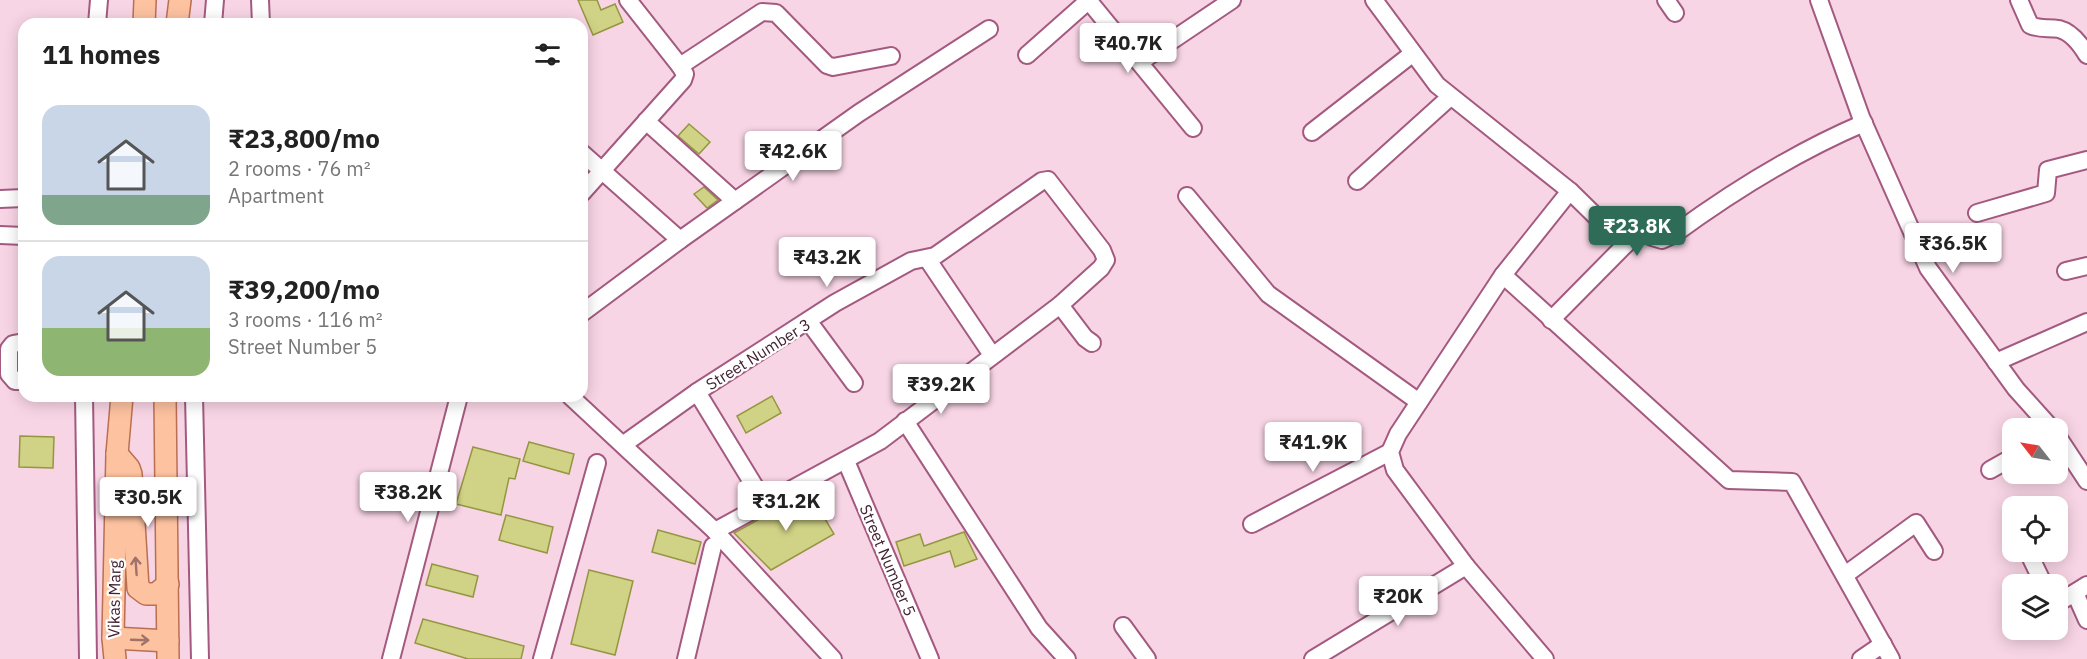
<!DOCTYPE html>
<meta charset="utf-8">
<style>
:root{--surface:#fff;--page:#f2f2f2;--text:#222;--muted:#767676;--line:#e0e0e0;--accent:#2e6c58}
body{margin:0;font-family:"IBM Plex Sans",sans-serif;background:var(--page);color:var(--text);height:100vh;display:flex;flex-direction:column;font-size:22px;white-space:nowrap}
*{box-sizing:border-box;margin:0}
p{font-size:20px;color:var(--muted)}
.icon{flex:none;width:33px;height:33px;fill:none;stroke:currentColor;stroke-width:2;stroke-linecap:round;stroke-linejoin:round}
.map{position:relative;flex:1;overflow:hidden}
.side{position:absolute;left:18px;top:18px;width:570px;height:384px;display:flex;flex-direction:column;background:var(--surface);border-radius:18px;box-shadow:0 3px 15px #0003}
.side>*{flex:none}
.needle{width:39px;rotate:301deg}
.tools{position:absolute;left:2002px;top:418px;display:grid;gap:12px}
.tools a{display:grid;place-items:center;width:66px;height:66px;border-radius:12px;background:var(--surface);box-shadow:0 3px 15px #0003;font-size:30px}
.price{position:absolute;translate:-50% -51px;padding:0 14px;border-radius:6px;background:#fff;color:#222;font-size:20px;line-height:39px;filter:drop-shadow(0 2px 3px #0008)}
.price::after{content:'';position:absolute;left:50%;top:36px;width:18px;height:14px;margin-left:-9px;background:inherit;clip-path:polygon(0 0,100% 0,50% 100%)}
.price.selected{background:var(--accent);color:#fff}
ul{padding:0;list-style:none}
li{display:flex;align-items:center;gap:18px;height:150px;padding:0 24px}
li+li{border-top:2px solid var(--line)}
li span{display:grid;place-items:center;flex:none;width:168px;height:120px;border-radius:18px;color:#555}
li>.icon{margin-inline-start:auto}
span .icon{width:72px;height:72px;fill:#fffc;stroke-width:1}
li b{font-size:26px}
h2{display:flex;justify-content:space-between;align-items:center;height:72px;padding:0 24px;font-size:26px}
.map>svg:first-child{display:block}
.building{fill:#d0d285;stroke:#959641;stroke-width:1.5}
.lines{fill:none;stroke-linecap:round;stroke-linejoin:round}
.minor-casing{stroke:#a45a80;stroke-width:20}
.major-casing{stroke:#ba6f51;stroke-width:24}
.minor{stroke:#fff;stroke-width:16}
.major{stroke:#fdc2a0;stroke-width:21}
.oneway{stroke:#a07269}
.labels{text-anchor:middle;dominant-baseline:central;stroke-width:4.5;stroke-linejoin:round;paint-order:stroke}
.street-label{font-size:16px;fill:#422232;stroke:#fff}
</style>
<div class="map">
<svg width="2087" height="659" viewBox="0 0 2087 659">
<rect width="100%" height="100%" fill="#f8d5e5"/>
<!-- building -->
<g class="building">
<path d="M 578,0 L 597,0 L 601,10 L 615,4 L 623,22 L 593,35 Z"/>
<path d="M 689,124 L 710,142 L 699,154 L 678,136 Z"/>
<path d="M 704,187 L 718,200 L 707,208 L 694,194 Z"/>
<path d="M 772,396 L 781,413 L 746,433 L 737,416 Z"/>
<path d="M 20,436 L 54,437 L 53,468 L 19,467 Z"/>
<path d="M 529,442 L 574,454 L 569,474 L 523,461 Z"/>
<path d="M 473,447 L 520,459 L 515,479 L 509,478 L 501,515 L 456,504 Z"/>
<path d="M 809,492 L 834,534 L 771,570 L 734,533 Z"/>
<path d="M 506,515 L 553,527 L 547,553 L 499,540 Z"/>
<path d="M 658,530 L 701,542 L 695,564 L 652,552 Z"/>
<path d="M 964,532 L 977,559 L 955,567 L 950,551 L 904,566 L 896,542 L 920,534 L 924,546 Z"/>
<path d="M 432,564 L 478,576 L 473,597 L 426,585 Z"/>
<path d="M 589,570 L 633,581 L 615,655 L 571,644 Z"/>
<path d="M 423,619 L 524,646 L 521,659 L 468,659 L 415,643 Z"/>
</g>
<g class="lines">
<!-- minor casing -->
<g class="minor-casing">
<g id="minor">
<path d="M 260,0 L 261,24"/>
<path d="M 1088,0 L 1193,128"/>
<path d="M 1374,0 L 1437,85 L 1570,191 L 1503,275"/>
<path d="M 1666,0 L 1675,13"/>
<path d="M 1819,0 L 1861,117 L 1928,268 L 2016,389 L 2052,429"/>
<path d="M 2019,0 L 2030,25 C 2040,30 2048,27 2059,29 C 2071,32 2081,45 2087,55"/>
<path d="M 97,24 L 99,0"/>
<path d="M 213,24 L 215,0"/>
<path d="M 1027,55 L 1088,1"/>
<path d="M 1140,62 L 1232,0"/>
<path d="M 680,66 L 762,12 L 776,13 L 827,65 L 833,67 L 891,56"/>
<path d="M 646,121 L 735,201"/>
<path d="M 1312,132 L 1412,54"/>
<path d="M 582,153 L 680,240"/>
<path d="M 1357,181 L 1449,98"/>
<path d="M 582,193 L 683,80 L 685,74 L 680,66 L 628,0"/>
<path d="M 1187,196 L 1268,294 L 1419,402"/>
<path d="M 0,199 L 24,198"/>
<path d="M 1977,213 L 2046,193 L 2048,170 L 2087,160"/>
<path d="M 0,235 L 24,236"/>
<path d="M 1625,245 L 1639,231 L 1644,230 L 1652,237 L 1662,240 L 1673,235 C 1733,191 1796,152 1864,123"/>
<path d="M 928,260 L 992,355"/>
<path d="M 2066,271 L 2087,266"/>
<path d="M 1060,305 L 1085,338 L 1092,343"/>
<path d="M 582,313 L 680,240 L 859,113 L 989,29"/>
<path d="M 1551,320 L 1625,245 L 1570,191"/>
<path d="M 809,322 L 854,383"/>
<path d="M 24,342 L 13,344 L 9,349 L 9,374 L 15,381 L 24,381"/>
<path d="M 1996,362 L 2087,322"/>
<path d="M 697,392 L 766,505"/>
<path d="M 84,396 L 88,659"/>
<path d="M 194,396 L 200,659"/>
<path d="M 570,396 L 715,531 L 833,659"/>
<path d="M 905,421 L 1039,628 L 1067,659"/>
<path d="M 2058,437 L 2087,481"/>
<path d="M 624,444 L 697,392 L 835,303 L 911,261 L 935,256 L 1042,181 L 1048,180 L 1102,250 L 1106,260 L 1101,268 L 1060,305 L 880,441 L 715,531"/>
<path d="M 846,461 L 930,659"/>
<path d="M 1990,470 L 2013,457"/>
<path d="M 1252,524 L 1390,452"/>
<path d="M 2028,552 L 2044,585"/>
<path d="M 1845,575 L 1916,523 L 1934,551"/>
<path d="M 2075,593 L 2087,620"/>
<path d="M 2058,603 L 2087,585"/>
<path d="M 1123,626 L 1147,659"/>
<path d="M 391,659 L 459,396"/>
<path d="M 542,659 L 597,463"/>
<path d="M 686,659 L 713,546"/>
<path d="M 1313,659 L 1466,566"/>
<path d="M 1545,659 L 1466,566 L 1395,470 L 1390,452 L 1398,434 L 1503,275 L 1729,480 L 1792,482 L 1891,659"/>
<path d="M 1861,659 L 1883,644"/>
</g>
</g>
<!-- major casing -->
<g class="major-casing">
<g id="major">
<path d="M 144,24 L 145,0"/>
<path d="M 177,24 L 180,0"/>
<path d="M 165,396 L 168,659"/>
<path d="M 117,454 L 129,468 L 131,474 L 138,588 L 146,594 L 156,594 L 168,584"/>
<path d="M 113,638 L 168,641"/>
<path d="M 115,659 L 113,638 L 117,454 L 122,396"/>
</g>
</g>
<!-- minor -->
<use href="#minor" class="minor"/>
<!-- major -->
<use href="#major" class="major"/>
</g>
<!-- one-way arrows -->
<defs><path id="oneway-shaft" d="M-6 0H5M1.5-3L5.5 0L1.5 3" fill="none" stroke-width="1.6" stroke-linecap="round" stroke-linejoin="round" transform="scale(1.5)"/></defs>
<g class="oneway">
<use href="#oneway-shaft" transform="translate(136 566) rotate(-94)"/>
<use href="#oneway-shaft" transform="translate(140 640) rotate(2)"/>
</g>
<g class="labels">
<!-- street labels -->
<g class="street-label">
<text transform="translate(758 354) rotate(-32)">Street Number 3</text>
<text transform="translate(888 560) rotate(67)">Street Number 5</text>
<text transform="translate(114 599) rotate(-89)">Vikas Marg</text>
</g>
</g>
</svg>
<div class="tools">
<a><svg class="needle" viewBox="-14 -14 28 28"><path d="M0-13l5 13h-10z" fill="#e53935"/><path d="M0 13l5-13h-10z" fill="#767676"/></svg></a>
<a><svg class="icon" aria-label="locate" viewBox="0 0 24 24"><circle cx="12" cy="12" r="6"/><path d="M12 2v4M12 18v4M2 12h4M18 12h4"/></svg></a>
<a><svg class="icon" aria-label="layers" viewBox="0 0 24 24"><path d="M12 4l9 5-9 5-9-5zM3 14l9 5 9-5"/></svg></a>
</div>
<b class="price" style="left:1128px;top:74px">₹40.7K</b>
<b class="price" style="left:793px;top:182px">₹42.6K</b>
<b class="price selected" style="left:1637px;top:257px">₹23.8K</b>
<b class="price" style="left:1953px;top:274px">₹36.5K</b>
<b class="price" style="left:827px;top:288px">₹43.2K</b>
<b class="price" style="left:941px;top:415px">₹39.2K</b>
<b class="price" style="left:1313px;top:473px">₹41.9K</b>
<b class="price" style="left:408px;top:523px">₹38.2K</b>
<b class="price" style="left:148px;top:528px">₹30.5K</b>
<b class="price" style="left:786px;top:532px">₹31.2K</b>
<b class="price" style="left:1398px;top:627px">₹20K</b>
<section class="side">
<h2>11 homes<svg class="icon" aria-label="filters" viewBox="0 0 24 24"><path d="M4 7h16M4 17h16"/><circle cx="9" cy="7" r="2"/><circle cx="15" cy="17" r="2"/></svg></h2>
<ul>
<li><span style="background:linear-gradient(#c9d6e8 75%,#7fa58c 0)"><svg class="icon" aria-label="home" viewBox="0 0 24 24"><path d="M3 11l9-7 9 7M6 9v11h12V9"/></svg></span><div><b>₹23,800/mo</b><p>2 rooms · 76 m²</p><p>Apartment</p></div></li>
<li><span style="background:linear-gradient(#c9d6e8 60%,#8fb573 0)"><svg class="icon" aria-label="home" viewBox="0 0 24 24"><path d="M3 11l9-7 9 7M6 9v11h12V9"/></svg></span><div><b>₹39,200/mo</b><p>3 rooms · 116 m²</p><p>Street Number 5</p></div></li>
</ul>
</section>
</div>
